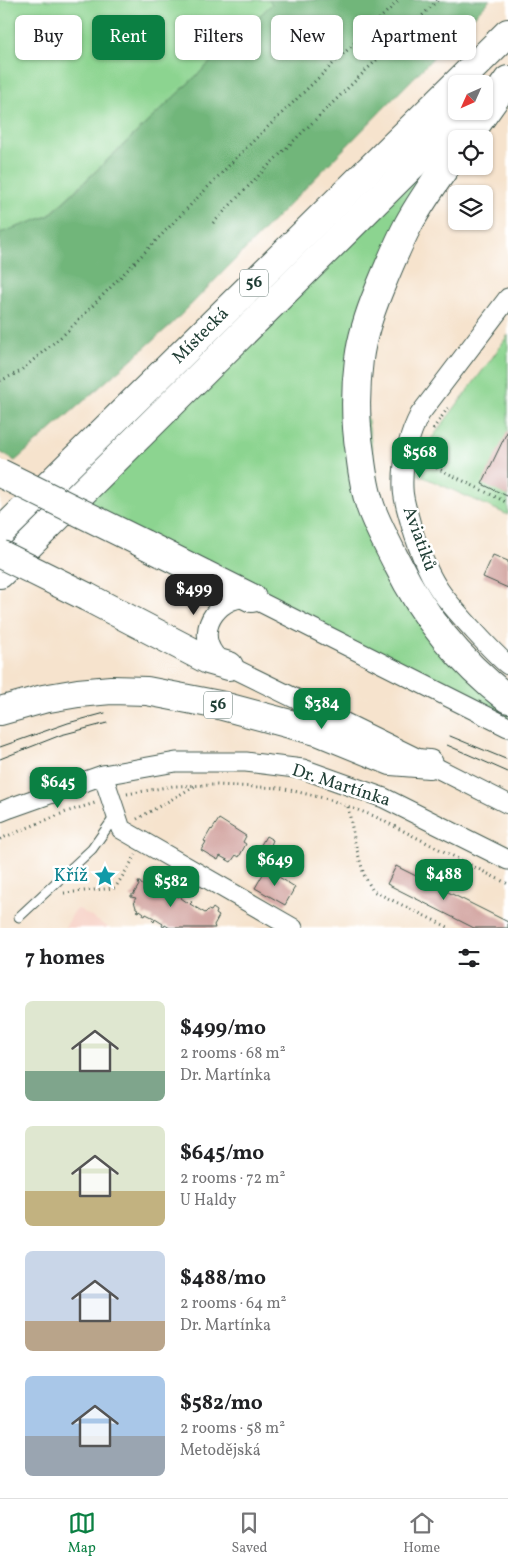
<!DOCTYPE html>
<meta charset="utf-8">
<style>
:root{--surface:#fff;--page:#f6f6f6;--text:#202124;--muted:#757577;--line:#e0e0e0;--accent:#0b8043}
body{margin:0;font-family:Vollkorn,serif;background:var(--page);color:var(--text);height:100vh;display:flex;flex-direction:column;font-size:19px;white-space:nowrap}
*{box-sizing:border-box;margin:0}
p{font-size:16px;color:var(--muted)}
.icon{flex:none;width:28px;height:28px;fill:none;stroke:currentColor;stroke-width:2;stroke-linecap:round;stroke-linejoin:round}
.map{position:relative;height:928px;overflow:hidden}
.side{display:flex;flex-direction:column;background:var(--surface);flex:1}
.side>*{flex:none}
.top-card{position:absolute;left:15px;top:15px;width:479px;height:45px;display:flex;gap:10px}
.needle{width:32px;rotate:225deg}
.buttons{position:absolute;left:448px;top:75px;display:grid;gap:10px}
.buttons a{display:grid;place-items:center;width:45px;height:45px;border-radius:8px;background:var(--surface);box-shadow:0 1px 4px #0004;font-size:25px}
.price{position:absolute;translate:-50% -42px;padding:0 11px;border-radius:10px;background:var(--accent);color:#fff;font-size:16px;line-height:32px;filter:drop-shadow(0 1px 2px #0008)}
.price::after{content:'';position:absolute;left:50%;top:30px;width:15px;height:11px;margin-left:-8px;background:inherit;clip-path:polygon(0 0,100% 0,50% 100%)}
.price.on{background:#222;color:#fff}
ul{padding:0;list-style:none}
li{display:flex;align-items:center;gap:15px;height:125px;padding:0 25px}
li span{display:grid;place-items:center;flex:none;width:140px;height:100px;border-radius:8px;color:#555}
li>.icon{margin-inline-start:auto}
span .icon{width:60px;height:60px;fill:#fffc;stroke-width:1}
li b{font-size:21px}
h2{display:flex;justify-content:space-between;align-items:center;height:60px;padding:0 25px;font-size:21px}
.pill{padding:0 18px;border-radius:8px;background:var(--surface);box-shadow:0 1px 4px #0004;font-size:18px;line-height:45px}
.pill.on{background:var(--accent);color:#fff}
.tab-bar{display:flex;justify-content:space-around;align-items:center;height:70px;border-top:1px solid var(--line);background:var(--surface);font-size:14px;color:var(--muted)}
.tab-bar a{display:grid;justify-items:center;gap:2px}
.tab-bar .on{color:var(--accent)}
.map>svg:first-child{display:block}
.built{fill:#f7d1c6}
.green{fill:#8cd490;stroke:#568862}
.forest{fill:#71b67a;stroke:#487a57}
.building{fill:#cf9d99}
.lines{fill:none;stroke-linecap:round;stroke-linejoin:round}
.lane-casing{stroke:#3f564b;stroke-width:11}
.street-casing{stroke:#3f564b;stroke-width:21}
.highway-casing{stroke:#3f564b;stroke-width:30}
.path{stroke:#3f564b;stroke-width:3;stroke-dasharray:1 4;stroke-linecap:butt}
.lane{stroke:#fff;stroke-width:9}
.street{stroke:#fff;stroke-width:19}
.highway{stroke:#fff;stroke-width:28}
.tram{stroke:#1f3d34;stroke-width:1}
.highway-bridge-casing{stroke:#3f564b;stroke-width:30;stroke-linecap:butt}
.highway-bridge{stroke:#fff;stroke-width:28}
.labels{text-anchor:middle;dominant-baseline:central;stroke-width:5;stroke-linejoin:round;paint-order:stroke}
.shield{fill:#fff;stroke:#627771;stroke-width:1}
.shield-label{font-size:16px;font-weight:bold;fill:#1f3d34}
.street-label{font-size:18px;fill:#1f3d34;stroke:#fff}
.culture-label{font-size:18px;fill:#0d838f;stroke:#fff;text-anchor:end}
</style>
<div class="map">
<svg width="508" height="928" viewBox="0 0 508 928">
<rect width="100%" height="100%" fill="#fff"/>
<filter id="ink" filterUnits="userSpaceOnUse"><feTurbulence type="fractalNoise" baseFrequency=".02" numOctaves="2"/><feDisplacementMap in="SourceGraphic" scale="10" xChannelSelector="R" yChannelSelector="G"/><feConvolveMatrix kernelMatrix="1 2 1 2 8 2 1 2 1" color-interpolation-filters="sRGB"/></filter>
<filter id="wash" filterUnits="userSpaceOnUse"><feTurbulence type="fractalNoise" baseFrequency=".0096" numOctaves="4" result="noise"/><feDisplacementMap in="SourceGraphic" scale="20" xChannelSelector="R" yChannelSelector="G"/><feGaussianBlur stdDeviation="1.12" result="paint"/><feColorMatrix in="noise" values="0 0 0 0 0 0 0 0 0 0 0 0 0 0 0 0 0 1.4 0 .05"/><feComposite in="paint" operator="in"/></filter>
<g filter="url(#wash)">
<rect width="100%" height="100%" fill="#f6e3cd"/>
<!-- built -->
<path class="built" d="M 79,909 L 109,928 L 65,928 L 75,910 Z"/>
<!-- green -->
<g class="green">
<path d="M 0,0 L 269,0 L 273,3 L 48,216 L 0,233 Z"/>
<path d="M 456,139 L 359,358 L 385,541 L 508,699 L 508,727 L 70,507 Z"/>
<path d="M 508,335 L 508,515 L 408,470 L 492,358 Z"/>
</g>
<!-- forest -->
<path class="forest" d="M 269,0 L 490,0 L 173,323 L 15,461 L 0,452 L 0,233 L 49,216 L 272,4 Z"/>
<g id="blocks">
<!-- building -->
<g class="building">
<path d="M 508,430 L 508,494 L 507,496 L 482,484 Z"/>
<path d="M 493,555 L 508,561 L 508,588 L 483,577 Z"/>
<path d="M 219,819 L 246,836 L 243,842 L 246,844 L 239,857 L 236,855 L 231,862 L 220,856 L 218,860 L 201,850 L 206,842 L 204,841 L 211,829 L 212,830 Z"/>
<path d="M 266,836 L 273,840 L 271,845 L 282,851 L 277,861 L 270,858 L 268,862 L 263,859 L 258,867 L 251,862 Z"/>
<path d="M 396,866 L 508,922 L 508,928 L 474,928 L 387,884 Z"/>
<path d="M 266,869 L 295,887 L 285,905 L 255,888 Z"/>
<path d="M 149,881 L 151,882 L 152,881 L 154,882 L 155,881 L 157,882 L 156,884 L 160,886 L 161,884 L 163,885 L 162,887 L 170,892 L 171,890 L 173,891 L 171,893 L 179,897 L 180,895 L 182,896 L 181,898 L 188,903 L 190,901 L 192,902 L 190,904 L 205,913 L 208,910 L 211,911 L 213,908 L 217,911 L 216,914 L 219,916 L 214,925 L 215,928 L 170,928 L 165,925 L 164,927 L 162,926 L 163,924 L 155,919 L 154,922 L 152,920 L 154,918 L 146,914 L 145,916 L 143,915 L 144,913 L 140,910 L 139,912 L 137,911 L 138,909 L 136,908 L 134,901 L 136,898 L 131,897 L 131,895 L 133,895 L 139,885 L 138,882 L 140,882 L 141,884 L 144,886 L 145,883 Z"/>
</g>
</g>
</g>
<g filter="url(#ink)">
<use href="#blocks" fill-opacity="0" stroke="#3f564b" stroke-width="1"/>
<g class="lines">
<!-- lane casing -->
<g class="lane-casing">
<path id="lane" d="M 19,917 L 92,849 L 116,815"/>
</g>
<!-- street casing -->
<g class="street-casing">
<g id="street">
<path d="M 508,298 L 420,414 C 408,437 402,461 403,488 C 403,500 408,513 411,525 C 418,548 428,575 443,595 C 453,608 464,620 475,632 C 486,644 496,655 508,665"/>
<path d="M 508,727 L 252,598 C 222,593 194,627 214,654 C 217,659 224,663 229,666 L 429,764 L 508,804"/>
<path d="M 103,775 L 121,829 L 293,928"/>
<path d="M 0,812 L 10,808 L 103,775 L 176,762 L 246,762 L 303,769 L 384,798 L 508,860"/>
</g>
</g>
<!-- highway casing -->
<g class="highway-casing">
<g id="highway">
<path d="M 466,139 L 508,80"/>
<path d="M 456,152 C 439,176 422,199 408,225 C 397,246 388,268 379,290 C 370,312 362,335 359,359 C 355,390 355,422 360,453 C 362,471 365,491 371,508 C 378,527 388,545 397,563 C 423,616 461,663 508,699"/>
<path d="M 0,533 L 508,33"/>
<path d="M 144,544 L 252,598"/>
<path d="M 0,574 L 467,111"/>
<path d="M 87,597 L 208,660 L 229,666"/>
<path d="M 0,711 L 43,699 L 78,693 L 111,690 L 147,691 L 219,705 L 320,732 L 391,761 L 429,764"/>
</g>
</g>
<!-- path -->
<g class="path">
<path d="M 213,223 L 270,164 L 438,0"/>
<path d="M 0,381 L 19,372 L 69,330 L 245,149 L 399,0"/>
<path d="M 433,429 L 448,408"/>
<path d="M 423,455 L 425,462 L 508,503"/>
<path d="M 127,794 L 173,786 L 215,785 L 281,788 L 328,799 L 374,816 L 508,884"/>
<path d="M 348,807 L 355,843 L 364,875 L 373,891 L 450,928"/>
<path d="M 137,819 L 195,786"/>
<path d="M 0,839 L 66,812 L 95,803"/>
<path d="M 64,893 L 115,888 L 136,855"/>
</g>
<!-- lane -->
<use href="#lane" class="lane"/>
<!-- street -->
<use href="#street" class="street"/>
<!-- highway -->
<use href="#highway" class="highway"/>
<!-- tram -->
<g class="tram">
<path d="M 450,736 L 508,760"/>
<path d="M 447,745 L 508,772"/>
<path d="M 0,747 L 68,723 L 105,713"/>
<path d="M 0,759 L 61,735 L 107,723"/>
</g>
<!-- highway-bridge casing -->
<g class="highway-bridge-casing">
<g id="highway-bridge">
<path d="M 0,473 L 144,544"/>
<path d="M 0,554 L 87,597"/>
</g>
</g>
<!-- highway-bridge -->
<use href="#highway-bridge" class="highway-bridge"/>
</g>
</g>
<!-- icons -->
<defs>
<g id="sight-bare" transform="scale(1.725)"><path d="M0-6L1.8-2.2L6-1.7L2.9 1.2L3.7 5.4L0 3.3L-3.7 5.4L-2.9 1.2L-6-1.7L-1.8-2.2Z" fill="#0f9aa8" stroke="#fff" stroke-width="2.5" paint-order="stroke"/></g>
</defs>
<g fill-rule="evenodd">
<use href="#sight-bare" x="105" y="876"/>
</g>
<g class="labels">
<!-- shield labels -->
<g class="shield">
<rect x="240" y="269.5" width="28" height="27" rx="4"/>
<rect x="204" y="691.5" width="28" height="27" rx="4"/>
</g>
<g class="shield-label">
<text x="254" y="283">56</text>
<text x="218" y="705">56</text>
</g>
<!-- street labels -->
<g class="street-label">
<text transform="translate(201 336) rotate(-45)">Místecká</text>
<text transform="translate(419 539) rotate(70)">Aviatiků</text>
<text transform="translate(341 786) rotate(18)">Dr. Martínka</text>
</g>
<!-- culture labels -->
<g class="culture-label">
<text x="88" y="876">Kříž</text>
</g>
</g>
</svg>
<div class="buttons">
<a><svg class="needle" viewBox="-14 -14 28 28"><path d="M0-13l5 13h-10z" fill="#e53935"/><path d="M0 13l5-13h-10z" fill="#757577"/></svg></a>
<a><svg class="icon" aria-label="locate" viewBox="0 0 24 24"><circle cx="12" cy="12" r="6"/><path d="M12 2v4M12 18v4M2 12h4M18 12h4"/></svg></a>
<a><svg class="icon" aria-label="layers" viewBox="0 0 24 24"><path d="M12 4l9 5-9 5-9-5zM3 14l9 5 9-5"/></svg></a>
</div>
<b class="price" style="left:420px;top:479px">$568</b>
<b class="price on" style="left:194px;top:616px">$499</b>
<b class="price" style="left:322px;top:730px">$384</b>
<b class="price" style="left:58px;top:809px">$645</b>
<b class="price" style="left:275px;top:887px">$649</b>
<b class="price" style="left:444px;top:901px">$488</b>
<b class="price" style="left:171px;top:908px">$582</b>
<div class="top-card">
<a class="pill">Buy</a>
<a class="pill on">Rent</a>
<a class="pill">Filters</a>
<a class="pill">New</a>
<a class="pill">Apartment</a>
</div>
</div>
<section class="side">
<h2>7 homes<svg class="icon" aria-label="filters" viewBox="0 0 24 24"><path d="M4 7h16M4 17h16"/><circle cx="9" cy="7" r="2"/><circle cx="15" cy="17" r="2"/></svg></h2>
<ul>
<li><span style="background:linear-gradient(#dfe7d0 70%,#7fa58c 0)"><svg class="icon" aria-label="home" viewBox="0 0 24 24"><path d="M3 11l9-7 9 7M6 9v11h12V9"/></svg></span><div><b>$499/mo</b><p>2 rooms · 68 m²</p><p>Dr. Martínka</p></div></li>
<li><span style="background:linear-gradient(#dfe7d0 65%,#c2b280 0)"><svg class="icon" aria-label="home" viewBox="0 0 24 24"><path d="M3 11l9-7 9 7M6 9v11h12V9"/></svg></span><div><b>$645/mo</b><p>2 rooms · 72 m²</p><p>U Haldy</p></div></li>
<li><span style="background:linear-gradient(#c9d6e8 70%,#b9a48a 0)"><svg class="icon" aria-label="home" viewBox="0 0 24 24"><path d="M3 11l9-7 9 7M6 9v11h12V9"/></svg></span><div><b>$488/mo</b><p>2 rooms · 64 m²</p><p>Dr. Martínka</p></div></li>
<li><span style="background:linear-gradient(#a9c7e8 60%,#9aa5b1 0)"><svg class="icon" aria-label="home" viewBox="0 0 24 24"><path d="M3 11l9-7 9 7M6 9v11h12V9"/></svg></span><div><b>$582/mo</b><p>2 rooms · 58 m²</p><p>Metodějská</p></div></li>
</ul>
</section>
<nav class="tab-bar">
<a class="on"><svg class="icon" aria-label="map" viewBox="0 0 24 24"><path d="M3 6l6-2 6 2 6-2v14l-6 2-6-2-6 2zM9 4v14M15 6v14"/></svg>Map</a>
<a><svg class="icon" aria-label="saved" viewBox="0 0 24 24"><path d="M7 4h10v16l-5-4-5 4z"/></svg>Saved</a>
<a><svg class="icon" aria-label="home" viewBox="0 0 24 24"><path d="M3 11l9-7 9 7M6 9v11h12V9"/></svg>Home</a>
</nav>
